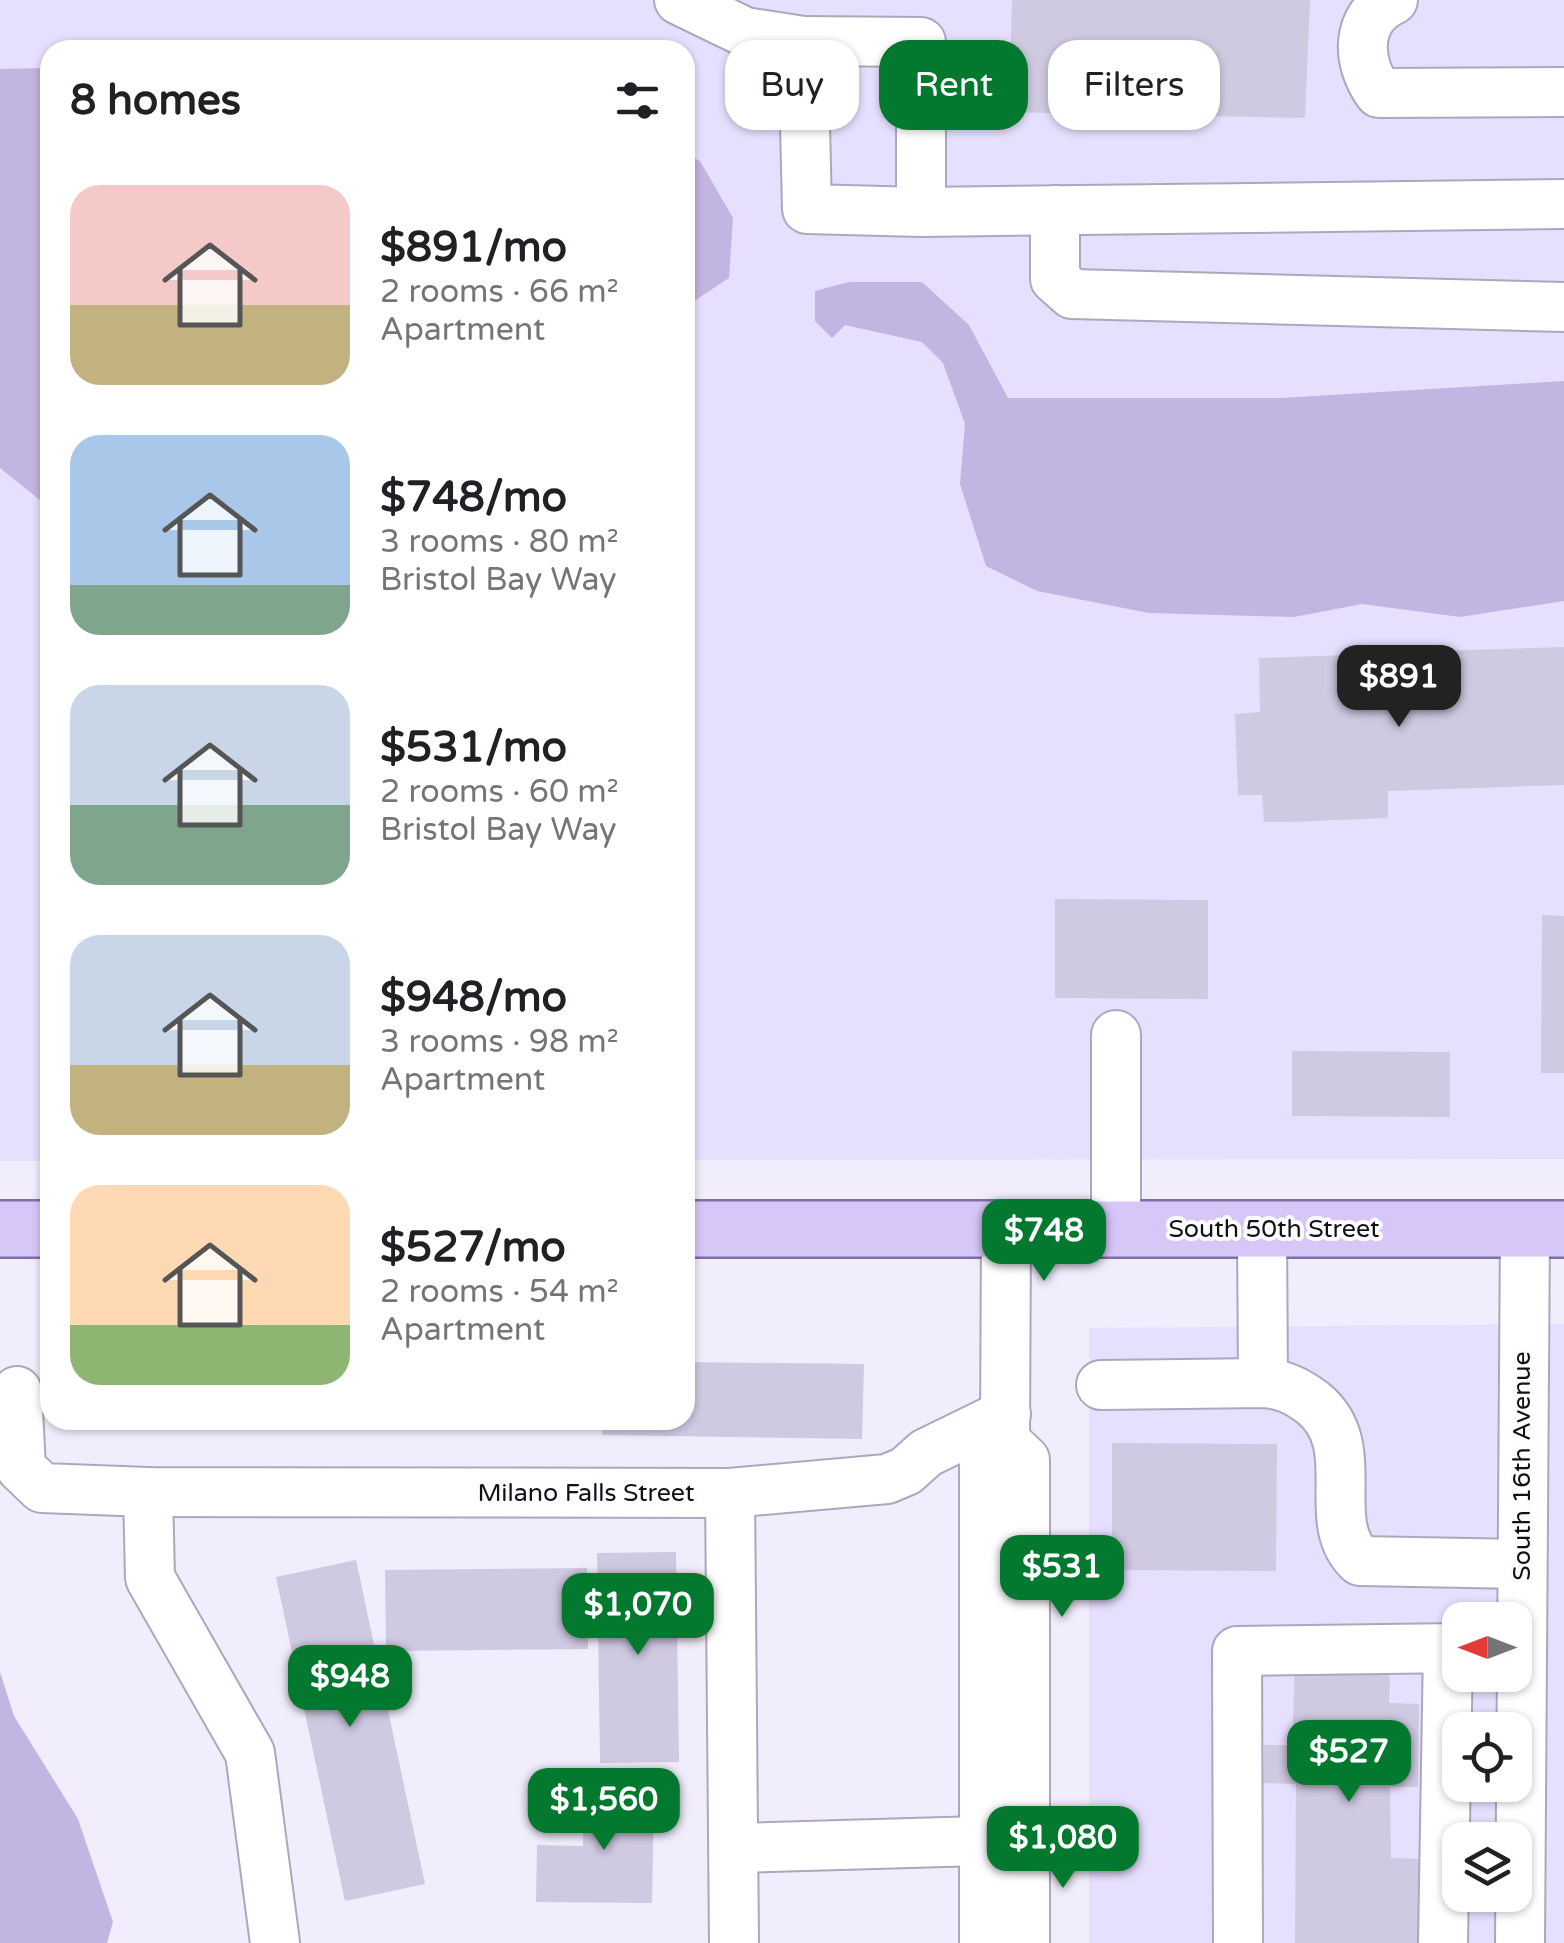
<!DOCTYPE html>
<meta charset="utf-8">
<style>
:root{--surface:#fff;--page:#f2f2f2;--text:#202124;--muted:#757577;--accent:#03792f}
body{margin:0;font-family:"Varela Round",sans-serif;background:var(--page);color:var(--text);height:100vh;display:flex;flex-direction:column;font-size:38px;white-space:nowrap}
*{box-sizing:border-box;margin:0}
p{font-size:32px;color:var(--muted)}
.icon{flex:none;width:55px;height:55px;fill:none;stroke:currentColor;stroke-width:2;stroke-linecap:round;stroke-linejoin:round}
.map{position:relative;flex:1;overflow:hidden}
.drawer{position:absolute;left:40px;top:40px;width:655px;height:1390px;display:flex;flex-direction:column;background:var(--surface);border-radius:30px;box-shadow:0 2px 8px #0004}
.drawer>*{flex:none}
.banner{position:absolute;left:725px;top:40px;width:688px;height:90px;display:flex;gap:20px}
.needle{width:65px;rotate:270deg}
.fabs{position:absolute;left:1442px;top:1602px;display:grid;gap:20px}
.fabs a{display:grid;place-items:center;width:90px;height:90px;border-radius:20px;background:var(--surface);box-shadow:0 2px 8px #0004;font-size:50px}
.price{position:absolute;translate:-50% -85px;padding:0 22px;border-radius:20px;background:var(--accent);color:#fff;font-size:32px;line-height:65px;filter:drop-shadow(0 2px 5px #0008)}
.price::after{content:'';position:absolute;left:50%;top:60px;width:30px;height:22px;margin-left:-15px;background:inherit;clip-path:polygon(0 0,100% 0,50% 100%)}
.price.current{background:#222;color:#fff}
ul{padding:0;list-style:none}
li{display:flex;align-items:center;gap:30px;height:250px;padding:0 30px}
li span{display:grid;place-items:center;flex:none;width:280px;height:200px;border-radius:30px;color:#555}
li>.icon{margin-inline-start:auto}
span .icon{width:120px;height:120px;fill:#fffc;stroke-width:1}
li b{font-size:42px}
h2{display:flex;justify-content:space-between;align-items:center;height:120px;padding:0 30px;font-size:42px}
.tag{padding:0 35px;border-radius:30px;background:var(--surface);box-shadow:0 2px 8px #0004;font-size:35px;line-height:90px}
.tag.current{background:var(--accent);color:#fff}
.map>svg:first-child{display:block}
.built{fill:#e7dffe;fill-rule:evenodd}
.green{fill:#c2b5e1}
.building{fill:#cfc9e1}
.lines{fill:none;stroke-linecap:round;stroke-linejoin:round}
.minor-casing{stroke:#ada7be;stroke-width:52}
.major-casing{stroke:#806ea8;stroke-width:60}
.minor{stroke:#fff;stroke-width:48}
.major{stroke:#d7c7f9;stroke-width:55}
.labels{text-anchor:middle;dominant-baseline:central;stroke-width:8;stroke-linejoin:round;paint-order:stroke}
.street-label{font-size:25px;fill:#121018;stroke:#fdfdfd}
</style>
<div class="map">
<svg width="1564" height="1943" viewBox="0 0 1564 1943">
<rect width="100%" height="100%" fill="#f1edfc"/>
<!-- built -->
<g class="built">
<path d="M 0,0 L 1564,0 L 1564,1159 L 685,1160 L 685,50 L 50,50 L 50,1161 L 0,1161 Z"/>
<path d="M 1564,1324 L 1564,1943 L 1089,1943 L 1089,1328 ZM 1460,1620 L 1515,1620 L 1515,1675 L 1460,1675 ZM 1460,1730 L 1515,1730 L 1515,1785 L 1460,1785 ZM 1460,1840 L 1515,1840 L 1515,1895 L 1460,1895 Z"/>
</g>
<!-- green -->
<g class="green">
<path d="M 50,68 L 50,508 L 0,468 L 0,69 Z"/>
<path d="M 685,153 L 700,161 L 733,218 L 729,278 L 691,303 L 685,318 Z"/>
<path d="M 849,282 L 922,282 L 969,325 L 1008,398 L 1281,398 L 1564,381 L 1564,601 L 1460,617 L 1362,604 L 1294,617 L 1149,613 L 1037,591 L 986,566 L 960,484 L 965,424 L 943,363 L 922,342 L 845,325 L 832,338 L 815,321 L 815,291 Z"/>
<path d="M 0,1672 L 14,1716 L 78,1819 L 113,1922 L 107,1943 L 0,1943 Z"/>
</g>
<!-- building -->
<g class="building">
<path d="M 1012,0 L 1310,0 L 1305,118 L 1009,112 Z"/>
<path d="M 1564,647 L 1564,785 L 1388,791 L 1388,818 L 1288,822 L 1264,822 L 1262,795 L 1238,795 L 1235,714 L 1260,712 L 1259,658 L 1407,653 L 1409,680 L 1433,679 L 1433,651 Z"/>
<path d="M 1055,899 L 1208,900 L 1208,999 L 1055,998 Z"/>
<path d="M 1542,915 L 1564,916 L 1564,1073 L 1541,1073 Z"/>
<path d="M 1292,1051 L 1450,1052 L 1450,1117 L 1292,1116 Z"/>
<path d="M 685,1362 L 864,1364 L 862,1439 L 602,1435 L 603,1420 L 685,1420 Z"/>
<path d="M 1112,1443 L 1277,1444 L 1276,1571 L 1112,1570 Z"/>
<path d="M 676,1552 L 679,1762 L 600,1763 L 597,1553 Z"/>
<path d="M 356,1560 L 425,1884 L 345,1901 L 276,1577 Z"/>
<path d="M 587,1568 L 588,1649 L 386,1651 L 385,1570 Z"/>
<path d="M 1295,1663 L 1390,1665 L 1389,1703 L 1419,1704 L 1418,1787 L 1390,1787 L 1391,1858 L 1419,1859 L 1418,1943 L 1295,1943 L 1296,1784 L 1263,1783 L 1264,1745 L 1292,1745 Z"/>
<path d="M 584,1789 L 654,1789 L 652,1903 L 536,1902 L 537,1845 L 583,1846 Z"/>
</g>
<g class="lines">
<!-- minor casing -->
<g class="minor-casing">
<g id="minor">
<path d="M 679,0 L 745,32 L 803,41"/>
<path d="M 1393,0 C 1355,17 1356,62 1379,93 L 1564,92"/>
<path d="M 1055,210 L 1055,279 L 1072,294 L 1564,307"/>
<path d="M 921,212 L 921,42 L 803,41 L 807,209 L 921,212 L 1564,204"/>
<path d="M 1116,1035 L 1116,1229"/>
<path d="M 1262,1229 L 1263,1383"/>
<path d="M 1101,1385 L 1263,1383 C 1283,1384 1297,1391 1313,1403 C 1367,1447 1317,1520 1360,1561 L 1522,1564"/>
<path d="M 17,1391 L 21,1468 L 42,1488 L 148,1492 L 730,1493 L 887,1479 L 906,1471 L 926,1453 L 1006,1414"/>
<path d="M 1005,1441 L 1025,1460 L 1025,1943"/>
<path d="M 148,1492 L 150,1578 L 250,1753 L 275,1943"/>
<path d="M 730,1493 L 734,1943"/>
<path d="M 736,1848 L 1015,1840"/>
<path d="M 984,1943 L 984,1462 L 1005,1441 L 1006,1229"/>
<path d="M 1238,1943 L 1237,1651 L 1460,1648"/>
<path d="M 1443,1943 L 1448,1648"/>
<path d="M 1520,1943 L 1525,1229"/>
</g>
</g>
<!-- major casing -->
<g class="major-casing">
<g id="major">
<path d="M 0,1229 L 50,1229"/>
<path d="M 685,1229 L 1564,1229"/>
</g>
</g>
<!-- minor -->
<use href="#minor" class="minor"/>
<!-- major -->
<use href="#major" class="major"/>
</g>
<g class="labels">
<!-- street labels -->
<g class="street-label">
<text x="1274" y="1229">South 50th Street</text>
<text transform="translate(1522 1466) rotate(-90)">South 16th Avenue</text>
<text x="586" y="1493">Milano Falls Street</text>
</g>
</g>
</svg>
<div class="fabs">
<a><svg class="needle" viewBox="-14 -14 28 28"><path d="M0-13l5 13h-10z" fill="#e53935"/><path d="M0 13l5-13h-10z" fill="#757577"/></svg></a>
<a><svg class="icon" aria-label="locate" viewBox="0 0 24 24"><circle cx="12" cy="12" r="6"/><path d="M12 2v4M12 18v4M2 12h4M18 12h4"/></svg></a>
<a><svg class="icon" aria-label="layers" viewBox="0 0 24 24"><path d="M12 4l9 5-9 5-9-5zM3 14l9 5 9-5"/></svg></a>
</div>
<b class="price current" style="left:1399px;top:730px">$891</b>
<b class="price" style="left:1044px;top:1284px">$748</b>
<b class="price" style="left:1062px;top:1620px">$531</b>
<b class="price" style="left:638px;top:1658px">$1,070</b>
<b class="price" style="left:350px;top:1730px">$948</b>
<b class="price" style="left:1349px;top:1805px">$527</b>
<b class="price" style="left:604px;top:1853px">$1,560</b>
<b class="price" style="left:1063px;top:1891px">$1,080</b>
<div class="banner">
<a class="tag">Buy</a>
<a class="tag current">Rent</a>
<a class="tag">Filters</a>
</div>
<section class="drawer">
<h2>8 homes<svg class="icon" aria-label="filters" viewBox="0 0 24 24"><path d="M4 7h16M4 17h16"/><circle cx="9" cy="7" r="2"/><circle cx="15" cy="17" r="2"/></svg></h2>
<ul>
<li><span style="background:linear-gradient(#f6c9c9 60%,#c2b280 0)"><svg class="icon" aria-label="home" viewBox="0 0 24 24"><path d="M3 11l9-7 9 7M6 9v11h12V9"/></svg></span><div><b>$891/mo</b><p>2 rooms · 66 m²</p><p>Apartment</p></div></li>
<li><span style="background:linear-gradient(#a9c7e8 75%,#7fa58c 0)"><svg class="icon" aria-label="home" viewBox="0 0 24 24"><path d="M3 11l9-7 9 7M6 9v11h12V9"/></svg></span><div><b>$748/mo</b><p>3 rooms · 80 m²</p><p>Bristol Bay Way</p></div></li>
<li><span style="background:linear-gradient(#c9d6e8 60%,#7fa58c 0)"><svg class="icon" aria-label="home" viewBox="0 0 24 24"><path d="M3 11l9-7 9 7M6 9v11h12V9"/></svg></span><div><b>$531/mo</b><p>2 rooms · 60 m²</p><p>Bristol Bay Way</p></div></li>
<li><span style="background:linear-gradient(#c9d6e8 65%,#c2b280 0)"><svg class="icon" aria-label="home" viewBox="0 0 24 24"><path d="M3 11l9-7 9 7M6 9v11h12V9"/></svg></span><div><b>$948/mo</b><p>3 rooms · 98 m²</p><p>Apartment</p></div></li>
<li><span style="background:linear-gradient(#ffd9b3 70%,#8fb573 0)"><svg class="icon" aria-label="home" viewBox="0 0 24 24"><path d="M3 11l9-7 9 7M6 9v11h12V9"/></svg></span><div><b>$527/mo</b><p>2 rooms · 54 m²</p><p>Apartment</p></div></li>
</ul>
</section>
</div>
